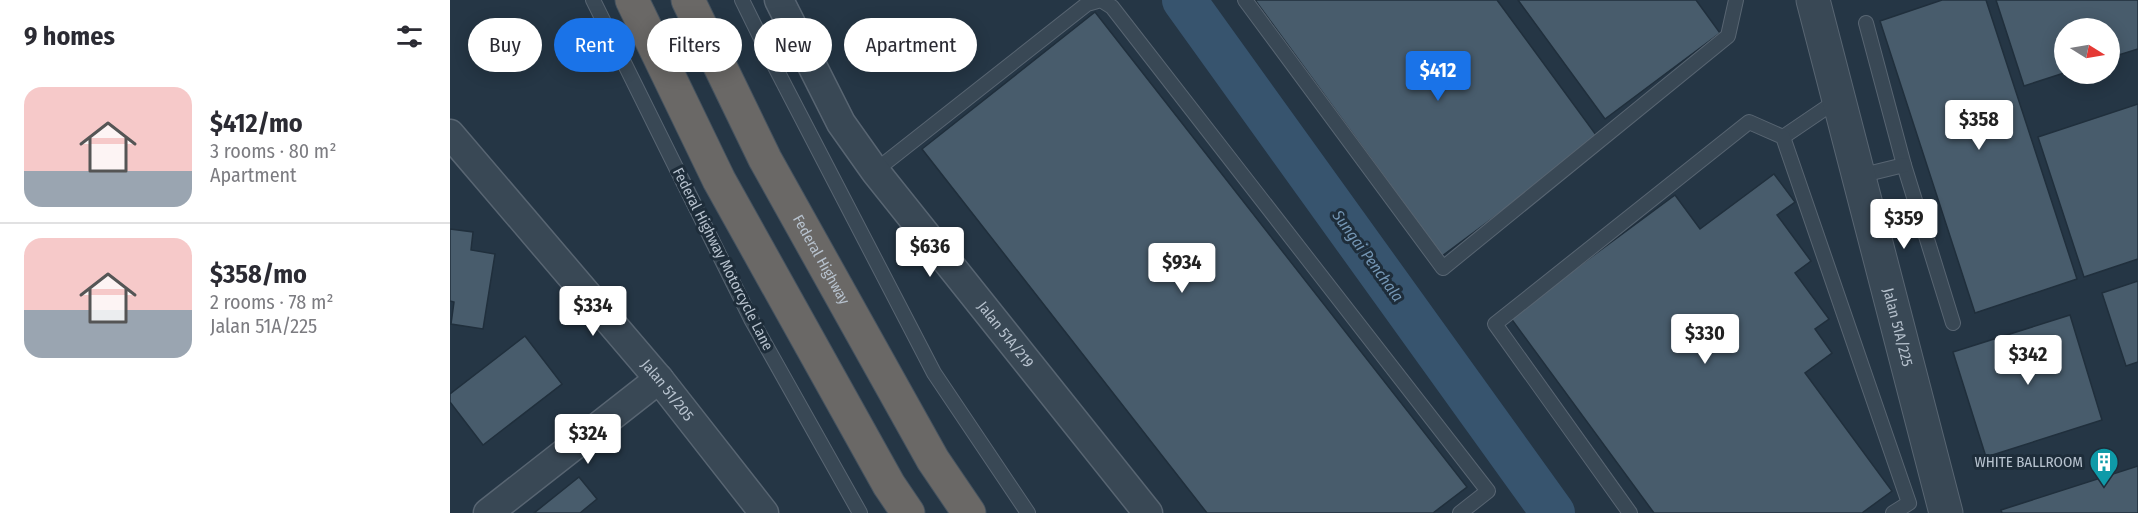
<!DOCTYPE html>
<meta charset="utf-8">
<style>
:root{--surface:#fff;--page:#f7f7f7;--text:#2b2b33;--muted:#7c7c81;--line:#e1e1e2;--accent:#1a73e8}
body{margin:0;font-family:"Fira Sans Condensed",sans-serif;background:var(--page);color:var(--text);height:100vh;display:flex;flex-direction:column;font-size:22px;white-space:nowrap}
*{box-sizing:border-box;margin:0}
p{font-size:20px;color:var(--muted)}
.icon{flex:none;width:33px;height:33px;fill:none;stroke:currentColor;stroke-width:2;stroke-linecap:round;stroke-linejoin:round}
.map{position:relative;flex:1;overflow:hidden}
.sheet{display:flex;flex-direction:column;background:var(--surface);width:450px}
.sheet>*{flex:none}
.guide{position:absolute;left:18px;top:18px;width:570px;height:54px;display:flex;gap:12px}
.needle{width:39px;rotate:101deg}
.fabs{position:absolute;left:1604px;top:18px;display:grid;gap:12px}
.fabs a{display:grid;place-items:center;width:66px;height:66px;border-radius:50%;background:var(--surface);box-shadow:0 3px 15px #0003;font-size:30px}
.price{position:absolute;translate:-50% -51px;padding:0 14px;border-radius:6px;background:#fff;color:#222;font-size:20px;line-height:39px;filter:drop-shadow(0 2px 3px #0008)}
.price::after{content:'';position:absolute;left:50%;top:36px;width:18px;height:14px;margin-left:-9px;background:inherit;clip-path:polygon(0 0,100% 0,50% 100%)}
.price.active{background:var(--accent);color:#fff}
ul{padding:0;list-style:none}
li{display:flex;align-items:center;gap:18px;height:150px;padding:0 24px}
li+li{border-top:2px solid var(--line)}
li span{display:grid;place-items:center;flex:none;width:168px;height:120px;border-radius:18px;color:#555}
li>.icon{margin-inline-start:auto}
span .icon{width:72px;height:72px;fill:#fffc;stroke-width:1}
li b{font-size:26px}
h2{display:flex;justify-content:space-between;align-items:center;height:72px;padding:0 24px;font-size:26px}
.pill{padding:0 21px;border-radius:27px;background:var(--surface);box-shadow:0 3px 15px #0003;font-size:21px;line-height:54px}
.pill.active{background:var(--accent);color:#fff}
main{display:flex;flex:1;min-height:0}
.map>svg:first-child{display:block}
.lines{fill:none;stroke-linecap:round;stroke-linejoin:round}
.river{stroke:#37546e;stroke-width:44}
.building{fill:#485c6c;stroke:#202f3c;stroke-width:1.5}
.service-casing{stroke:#586572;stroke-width:16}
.minor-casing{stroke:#586572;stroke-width:31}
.tertiary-casing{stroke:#586572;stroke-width:35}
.trunk-casing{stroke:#44525f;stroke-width:35}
.service{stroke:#394855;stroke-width:14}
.minor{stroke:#394855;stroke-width:28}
.tertiary{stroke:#394855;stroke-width:33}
.trunk{stroke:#6a6866;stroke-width:33}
.labels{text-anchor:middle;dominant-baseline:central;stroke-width:6;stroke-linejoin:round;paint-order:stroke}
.street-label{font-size:15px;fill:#b7c2ce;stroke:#1e2d3a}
.poi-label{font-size:15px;fill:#b7c2ce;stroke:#1e2d3a;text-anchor:end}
.water-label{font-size:16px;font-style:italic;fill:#7496b4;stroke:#1e2d3a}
</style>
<main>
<section class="sheet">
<h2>9 homes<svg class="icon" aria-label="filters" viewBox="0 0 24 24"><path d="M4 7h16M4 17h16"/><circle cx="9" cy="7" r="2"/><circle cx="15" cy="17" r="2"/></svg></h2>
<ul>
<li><span style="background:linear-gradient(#f6c9c9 70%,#9aa5b1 0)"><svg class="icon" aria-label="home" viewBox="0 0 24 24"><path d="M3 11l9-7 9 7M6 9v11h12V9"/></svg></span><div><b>$412/mo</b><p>3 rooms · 80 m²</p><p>Apartment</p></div></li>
<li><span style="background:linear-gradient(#f6c9c9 60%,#9aa5b1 0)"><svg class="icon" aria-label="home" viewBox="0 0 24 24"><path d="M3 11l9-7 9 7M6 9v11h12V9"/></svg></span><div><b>$358/mo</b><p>2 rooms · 78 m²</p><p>Jalan 51A/225</p></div></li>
</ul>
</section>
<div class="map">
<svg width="1688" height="513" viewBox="0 0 1688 513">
<rect width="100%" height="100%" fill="#253645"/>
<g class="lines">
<!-- river -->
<path class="river" d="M 734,0 L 1103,513"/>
</g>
<!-- building -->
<g class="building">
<path d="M 805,0 L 1047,0 L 1149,139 L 992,256 Z"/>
<path d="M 1068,0 L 1246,0 L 1270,33 L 1155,119 Z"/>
<path d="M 1492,0 L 1536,0 L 1627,279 L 1525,313 L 1430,21 Z"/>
<path d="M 1546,0 L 1688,0 L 1688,49 L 1659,58 L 1659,28 L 1614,28 L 1614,73 L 1574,86 Z"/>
<path d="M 645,12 L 1017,487 L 983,513 L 757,513 L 472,149 Z"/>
<path d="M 1688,104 L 1688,259 L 1634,277 L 1588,137 Z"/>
<path d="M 1324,174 L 1345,202 L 1327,215 L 1361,261 L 1345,273 L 1379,319 L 1365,329 L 1382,353 L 1355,373 L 1442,491 L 1412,513 L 1204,513 L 1060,317 L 1225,195 L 1250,229 Z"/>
<path d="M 0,229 L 23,232 L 21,250 L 45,254 L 33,329 L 1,324 L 4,302 L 0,301 Z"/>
<path d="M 1688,281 L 1688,362 L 1676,366 L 1652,293 Z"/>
<path d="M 1620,315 L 1652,420 L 1536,457 L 1503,352 Z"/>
<path d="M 75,336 L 112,384 L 33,445 L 0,402 L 0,394 Z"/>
<path d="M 1688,466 L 1688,513 L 1552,513 L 1551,510 Z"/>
<path d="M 129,477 L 147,499 L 130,513 L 84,513 Z"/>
</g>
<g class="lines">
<!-- service casing -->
<g class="service-casing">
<g id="service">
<path d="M 143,0 L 301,319 L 410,513"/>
<path d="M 292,0 L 321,59 L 484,373 L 578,513"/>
<path d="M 795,0 L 993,268 L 1278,36 L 1286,0"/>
<path d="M 1416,23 L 1454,165 L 1503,323"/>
<path d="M 1333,137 L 1389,99"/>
<path d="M 425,171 L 637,4 L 651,0 L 662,7 L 1038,491 L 1010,513"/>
<path d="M 1409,176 L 1454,165"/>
<path d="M 1180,513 L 1045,324 L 1299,122 L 1333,137 L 1459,503 L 1443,513"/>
</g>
</g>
<!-- minor casing -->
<g class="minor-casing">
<g id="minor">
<path id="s1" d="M 329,0 L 391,123 L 425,171 L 698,513"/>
<path id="s2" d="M 0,134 L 209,379 L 314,513"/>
<path d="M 38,513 L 209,379"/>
</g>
</g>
<!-- tertiary casing -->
<g class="tertiary-casing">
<g id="tertiary">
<path id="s3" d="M 1363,0 L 1496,513"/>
</g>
</g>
<!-- trunk casing -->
<g class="trunk-casing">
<g id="trunk">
<path d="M 182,0 L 269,180 L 439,485 L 458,513"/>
<path id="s4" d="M 238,0 L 315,159 L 483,460 L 519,513"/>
</g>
</g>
<!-- service -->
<use href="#service" class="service"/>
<!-- minor -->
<use href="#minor" class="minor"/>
<!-- tertiary -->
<use href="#tertiary" class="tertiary"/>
<!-- trunk -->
<use href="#trunk" class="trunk"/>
</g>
<!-- icons -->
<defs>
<g id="building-pin" transform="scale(1.5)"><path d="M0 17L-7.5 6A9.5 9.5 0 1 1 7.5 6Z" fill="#0f9aa8" stroke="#1e2d3a"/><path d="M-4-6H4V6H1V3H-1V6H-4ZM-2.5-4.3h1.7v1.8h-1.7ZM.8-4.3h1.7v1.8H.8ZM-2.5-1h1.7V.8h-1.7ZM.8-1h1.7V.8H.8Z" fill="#fff"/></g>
</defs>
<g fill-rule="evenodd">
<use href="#building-pin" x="1654" y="462"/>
</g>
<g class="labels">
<!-- street labels -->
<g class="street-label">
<text transform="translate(273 259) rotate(63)">Federal Highway Motorcycle Lane</text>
<text stroke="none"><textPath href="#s4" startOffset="292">Federal Highway</textPath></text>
<text stroke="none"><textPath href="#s3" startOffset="338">Jalan 51A/225</textPath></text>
<text stroke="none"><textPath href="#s1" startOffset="406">Jalan 51A/219</textPath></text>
<text stroke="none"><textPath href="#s2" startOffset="336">Jalan 51/205</textPath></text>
</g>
<!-- poi labels -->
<g class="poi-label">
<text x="1633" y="462">WHITE BALLROOM</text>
</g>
<!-- water labels -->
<g class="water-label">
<text transform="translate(918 256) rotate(54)">Sungai Penchala</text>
</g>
</g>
</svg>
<div class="fabs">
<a><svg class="needle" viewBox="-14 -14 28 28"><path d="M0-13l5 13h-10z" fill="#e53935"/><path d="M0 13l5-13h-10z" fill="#7c7c81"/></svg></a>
</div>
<b class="price active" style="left:988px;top:102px">$412</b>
<b class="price" style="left:1529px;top:151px">$358</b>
<b class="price" style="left:1454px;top:250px">$359</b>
<b class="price" style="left:480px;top:278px">$636</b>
<b class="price" style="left:732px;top:294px">$934</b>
<b class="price" style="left:143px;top:337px">$334</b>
<b class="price" style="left:1255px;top:365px">$330</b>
<b class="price" style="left:1578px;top:386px">$342</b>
<b class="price" style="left:138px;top:465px">$324</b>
<div class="guide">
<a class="pill">Buy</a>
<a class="pill active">Rent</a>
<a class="pill">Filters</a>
<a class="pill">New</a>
<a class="pill">Apartment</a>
</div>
</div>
</main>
